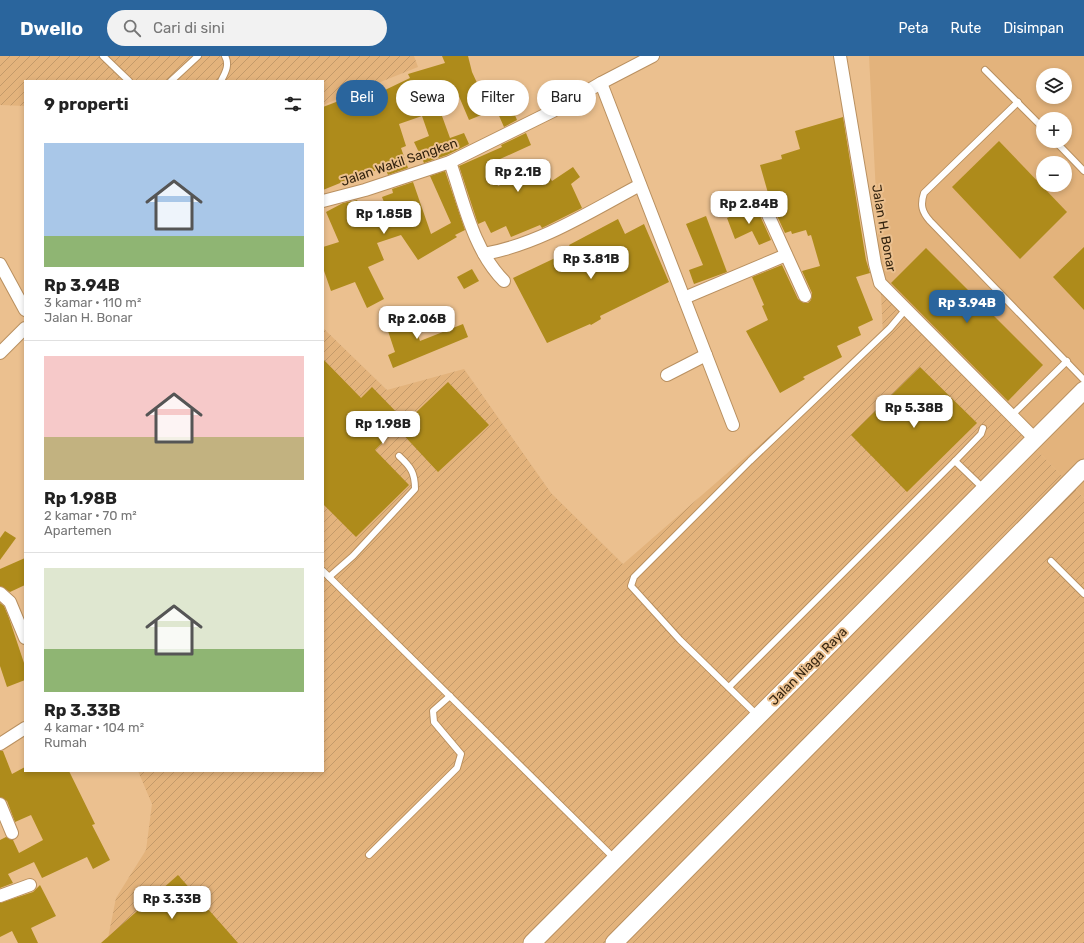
<!DOCTYPE html>
<html lang="id">
<meta charset="utf-8">
<style>
:root{--surface:#fff;--page:#f2f2f2;--text:#222;--muted:#767676;--line:#e0e0e0;--accent:#2a659d}
body{margin:0;font-family:Rubik,sans-serif;background:var(--page);color:var(--text);height:100vh;display:flex;flex-direction:column;font-size:15px;white-space:nowrap}
*{box-sizing:border-box;margin:0}
p{font-size:13px;color:var(--muted)}
.icon{flex:none;width:22px;height:22px;fill:none;stroke:currentColor;stroke-width:2;stroke-linecap:round;stroke-linejoin:round}
.map{position:relative;flex:1;overflow:hidden}
.details{position:absolute;left:24px;top:24px;width:300px;height:692px;display:flex;flex-direction:column;background:var(--surface);border-radius:0px;box-shadow:0 2px 6px #0003}
.details>*{flex:none}
.banner{position:absolute;left:336px;top:24px;width:380px;height:36px;display:flex;gap:8px}
.tools{position:absolute;left:1036px;top:12px;display:grid;gap:8px}
.tools a{display:grid;place-items:center;width:36px;height:36px;border-radius:50%;background:var(--surface);box-shadow:0 2px 6px #0003;font-size:20px}
.price{position:absolute;translate:-50% -34px;padding:0 9px;border-radius:8px;background:#fff;color:#222;font-size:13px;line-height:26px;filter:drop-shadow(0 1px 2px #0008)}
.price::after{content:'';position:absolute;left:50%;top:24px;width:12px;height:9px;margin-left:-6px;background:inherit;clip-path:polygon(0 0,100% 0,50% 100%)}
.price.current{background:var(--accent);color:#fff}
ul{padding:0;list-style:none}
li{display:grid;align-content:center;gap:8px;height:212px;padding:0 20px}
li+li{border-top:1px solid var(--line)}
li span{display:grid;place-items:center;height:124px;border-radius:0px;color:#555}
li>.icon{margin-inline-start:auto}
span .icon{width:72px;height:72px;fill:#fffc;stroke-width:1}
li b{font-size:17px}
h2{display:flex;justify-content:space-between;align-items:center;height:48px;padding:0 20px;font-size:17px}
.tag{padding:0 14px;border-radius:18px;background:var(--surface);box-shadow:0 2px 6px #0003;font-size:14px;line-height:36px}
.tag.current{background:var(--accent);color:#fff}
header{display:flex;align-items:center;gap:24px;box-sizing:border-box;height:56px;padding:0 20px;background:var(--accent);color:#fff}
header strong{font-size:19px}
nav{display:flex;gap:22px;margin-inline-start:auto;font-size:14px}
.search{width:280px;height:36px;background:var(--page);display:flex;align-items:center;gap:10px;box-sizing:border-box;padding:0 14px;border-radius:22px;color:var(--muted);font-size:15px}
.map>svg:first-child{display:block}
.built{fill:#e3b37c;fill-rule:evenodd}
.industrial{fill:url(#industrial-furrows)}
.building{fill:#ae8b1b}
.lines{fill:none;stroke-linecap:round;stroke-linejoin:round}
.lane-casing{stroke:#b99060;stroke-width:8}
.street-casing{stroke:#b99060;stroke-width:14}
.secondary-casing{stroke:#b99060;stroke-width:19}
.lane{stroke:#fff;stroke-width:6}
.street{stroke:#fff;stroke-width:12}
.secondary{stroke:#fff;stroke-width:17}
.labels{text-anchor:middle;dominant-baseline:central;stroke-width:4;stroke-linejoin:round;paint-order:stroke}
.street-label{font-size:13px;fill:#32220e;stroke:#ebc08f}
</style>
<header>
<strong>Dwello</strong>
<div class="search"><svg class="icon" aria-label="search" viewBox="0 0 24 24"><circle cx="10" cy="10" r="6"/><path d="M15 15l6 6"/></svg>Cari di sini</div>
<nav><a>Peta</a><a>Rute</a><a>Disimpan</a></nav>
</header>
<div class="map">
<svg width="1084" height="887" viewBox="0 0 1084 887">
<defs>
<pattern id="industrial-furrows" width="10" height="10" patternUnits="userSpaceOnUse"><rect width="10" height="10" fill="#e3b37c"/><path d="M-1 1l2-2M0 10L10 0M9 11l2-2" fill="none" stroke="#c39a6a"/></pattern>
</defs>
<rect width="100%" height="100%" fill="#ebc08f"/>
<!-- built -->
<path class="built" d="M 869,0 L 1084,0 L 1084,442 L 881,236 ZM 1043,19 L 1065,19 L 1065,41 L 1043,41 ZM 1043,63 L 1065,63 L 1065,85 L 1043,85 ZM 1043,107 L 1065,107 L 1065,129 L 1043,129 Z"/>
<!-- industrial -->
<g class="industrial">
<path d="M 0,0 L 414,0 L 418,11 L 323,49 L 323,25 L 25,25 L 25,50 L 0,49 Z"/>
<path d="M 881,236 L 1084,442 L 1084,887 L 107,887 L 116,842 L 146,794 L 152,748 L 138,715 L 323,715 L 323,272 L 387,334 L 464,313 L 551,437 L 623,508 L 883,281 Z"/>
</g>
<!-- building -->
<g class="building">
<path d="M 442,0 L 468,0 L 472,16 L 484,42 L 504,33 L 517,64 L 504,71 L 496,53 L 469,64 L 455,31 L 434,38 L 450,82 L 464,77 L 469,88 L 447,99 L 424,107 L 414,86 L 429,80 L 422,60 L 399,68 L 406,90 L 401,92 L 408,112 L 388,119 L 385,111 L 372,116 L 372,114 L 323,134 L 323,51 L 357,38 L 360,46 L 410,22 L 408,18 L 445,7 Z"/>
<path d="M 843,61 L 866,204 L 870,217 L 856,221 L 873,264 L 858,271 L 861,279 L 837,290 L 842,301 L 803,321 L 805,323 L 780,337 L 746,275 L 768,264 L 762,250 L 764,249 L 752,221 L 782,209 L 798,243 L 804,247 L 808,247 L 811,244 L 812,237 L 802,215 L 820,210 L 811,179 L 808,180 L 806,174 L 792,178 L 791,175 L 785,177 L 772,149 L 767,145 L 770,144 L 760,109 L 782,103 L 781,99 L 800,93 L 795,75 Z"/>
<path d="M 526,77 L 531,89 L 489,108 L 498,130 L 522,120 L 519,116 L 539,104 L 552,125 L 573,111 L 580,121 L 571,128 L 582,152 L 542,172 L 540,169 L 511,181 L 506,170 L 491,177 L 485,165 L 478,168 L 459,110 L 502,91 L 501,89 Z"/>
<path d="M 999,85 L 1067,156 L 1020,203 L 952,131 Z"/>
<path d="M 445,115 L 465,174 L 455,179 L 457,181 L 418,204 L 401,179 L 377,187 L 384,204 L 368,211 L 384,243 L 367,252 L 355,226 L 331,235 L 323,212 L 323,191 L 339,186 L 326,156 L 343,147 L 357,144 L 363,156 L 384,146 L 382,141 L 393,137 L 392,133 L 413,126 L 431,178 L 451,167 L 430,120 Z"/>
<path d="M 758,149 L 758,155 L 771,184 L 759,189 L 752,175 L 735,183 L 727,162 Z"/>
<path d="M 706,160 L 727,216 L 694,228 L 689,214 L 703,209 L 686,168 Z"/>
<path d="M 618,163 L 625,178 L 644,168 L 669,226 L 600,260 L 601,263 L 591,269 L 590,268 L 547,287 L 513,222 L 572,194 L 569,189 Z"/>
<path d="M 1084,191 L 1084,254 L 1053,221 Z"/>
<path d="M 926,192 L 1043,309 L 1008,345 L 891,227 Z"/>
<path d="M 472,213 L 479,225 L 464,233 L 457,221 Z"/>
<path d="M 409,257 L 420,285 L 463,268 L 468,281 L 393,312 L 388,299 L 395,296 L 385,266 Z"/>
<path d="M 323,303 L 361,342 L 372,331 L 406,366 L 448,326 L 489,369 L 438,416 L 397,372 L 375,394 L 409,429 L 356,481 L 323,448 Z"/>
<path d="M 920,311 L 977,367 L 907,436 L 851,379 Z"/>
<path d="M 5,475 L 16,482 L 0,504 L 0,482 Z"/>
<path d="M 25,502 L 25,529 L 10,536 L 0,530 L 0,513 Z"/>
<path d="M 0,547 L 4,550 L 9,562 L 25,610 L 25,624 L 7,631 L 0,610 Z"/>
<path d="M 0,695 L 3,695 L 12,718 L 25,711 L 25,715 L 69,715 L 95,768 L 92,769 L 110,804 L 93,813 L 87,801 L 42,822 L 34,806 L 8,818 L 13,827 L 0,832 L 0,784 L 6,781 L 13,784 L 19,797 L 43,784 L 31,759 L 15,766 L 7,745 L 0,741 Z"/>
<path d="M 178,819 L 238,887 L 101,887 Z"/>
<path d="M 40,829 L 56,860 L 31,872 L 38,887 L 18,887 L 12,875 L 0,881 L 0,847 L 33,836 Z"/>
</g>
<g class="lines">
<!-- lane casing -->
<g class="lane-casing">
<g id="lane">
<path d="M 103,0 L 129,25"/>
<path d="M 985,14 L 1043,72"/>
<path d="M 171,25 L 198,0"/>
<path d="M 221,25 C 225,17 230,9 225,0"/>
<path d="M 1018,46 L 924,137 C 920,149 922,156 930,165 L 1084,324"/>
<path d="M 1055,85 L 1084,115"/>
<path d="M 1011,360 L 1067,305"/>
<path d="M 955,405 L 983,432"/>
<path d="M 1051,505 L 1084,538"/>
<path d="M 323,515 L 614,802"/>
<path d="M 329,521 L 353,500 L 415,433 C 415,417 411,411 399,400"/>
<path d="M 729,631 L 955,405 L 981,378 L 983,372"/>
<path d="M 757,659 L 680,584 L 631,530 L 634,521 L 750,405 L 890,272 L 906,253"/>
<path d="M 369,799 L 457,712 L 461,698 L 434,666 L 433,655 L 450,640"/>
</g>
</g>
<!-- street casing -->
<g class="street-casing">
<g id="street">
<path d="M 840,0 L 875,208 L 880,227 L 1035,383"/>
<path d="M 601,27 L 733,369"/>
<path d="M 450,106 C 464,146 473,194 504,225"/>
<path d="M 323,145 L 365,134 L 450,106 L 553,55 L 601,27 L 653,0"/>
<path d="M 765,152 L 805,240"/>
<path d="M 484,198 C 540,188 591,155 640,129"/>
<path d="M 0,208 L 25,254"/>
<path d="M 684,242 L 786,199"/>
<path d="M 0,297 L 25,272"/>
<path d="M 667,319 L 706,299"/>
<path d="M 0,537 L 10,546 L 25,582"/>
<path d="M 0,688 L 25,672"/>
<path d="M 0,748 L 12,777"/>
<path d="M 0,840 L 30,829"/>
</g>
</g>
<!-- secondary casing -->
<g class="secondary-casing">
<g id="secondary">
<path d="M 532,887 L 1084,334"/>
<path d="M 614,887 L 1084,412"/>
</g>
</g>
<!-- lane -->
<use href="#lane" class="lane"/>
<!-- street -->
<use href="#street" class="street"/>
<!-- secondary -->
<use href="#secondary" class="secondary"/>
</g>
<g class="labels">
<!-- street labels -->
<g class="street-label">
<text transform="translate(399 106) rotate(-19)">Jalan Wakil Sangken</text>
<text transform="translate(884 172) rotate(80)">Jalan H. Bonar</text>
<text transform="translate(808 610) rotate(-45)">Jalan Niaga Raya</text>
</g>
</g>
</svg>
<div class="tools">
<a><svg class="icon" aria-label="layers" viewBox="0 0 24 24"><path d="M12 4l9 5-9 5-9-5zM3 14l9 5 9-5"/></svg></a>
<a>+</a>
<a>−</a>
</div>
<b class="price" style="left:518px;top:137px">Rp 2.1B</b>
<b class="price" style="left:749px;top:169px">Rp 2.84B</b>
<b class="price" style="left:384px;top:179px">Rp 1.85B</b>
<b class="price" style="left:591px;top:224px">Rp 3.81B</b>
<b class="price current" style="left:967px;top:268px">Rp 3.94B</b>
<b class="price" style="left:417px;top:284px">Rp 2.06B</b>
<b class="price" style="left:914px;top:373px">Rp 5.38B</b>
<b class="price" style="left:383px;top:389px">Rp 1.98B</b>
<b class="price" style="left:172px;top:864px">Rp 3.33B</b>
<div class="banner">
<a class="tag current">Beli</a>
<a class="tag">Sewa</a>
<a class="tag">Filter</a>
<a class="tag">Baru</a>
</div>
<section class="details">
<h2>9 properti<svg class="icon" aria-label="filters" viewBox="0 0 24 24"><path d="M4 7h16M4 17h16"/><circle cx="9" cy="7" r="2"/><circle cx="15" cy="17" r="2"/></svg></h2>
<ul>
<li><span style="background:linear-gradient(#a9c7e8 75%,#8fb573 0)"><svg class="icon" aria-label="home" viewBox="0 0 24 24"><path d="M3 11l9-7 9 7M6 9v11h12V9"/></svg></span><div><b>Rp 3.94B</b><p>3 kamar · 110 m²</p><p>Jalan H. Bonar</p></div></li>
<li><span style="background:linear-gradient(#f6c9c9 65%,#c2b280 0)"><svg class="icon" aria-label="home" viewBox="0 0 24 24"><path d="M3 11l9-7 9 7M6 9v11h12V9"/></svg></span><div><b>Rp 1.98B</b><p>2 kamar · 70 m²</p><p>Apartemen</p></div></li>
<li><span style="background:linear-gradient(#dfe7d0 65%,#8fb573 0)"><svg class="icon" aria-label="home" viewBox="0 0 24 24"><path d="M3 11l9-7 9 7M6 9v11h12V9"/></svg></span><div><b>Rp 3.33B</b><p>4 kamar · 104 m²</p><p>Rumah</p></div></li>
</ul>
</section>
</div>
